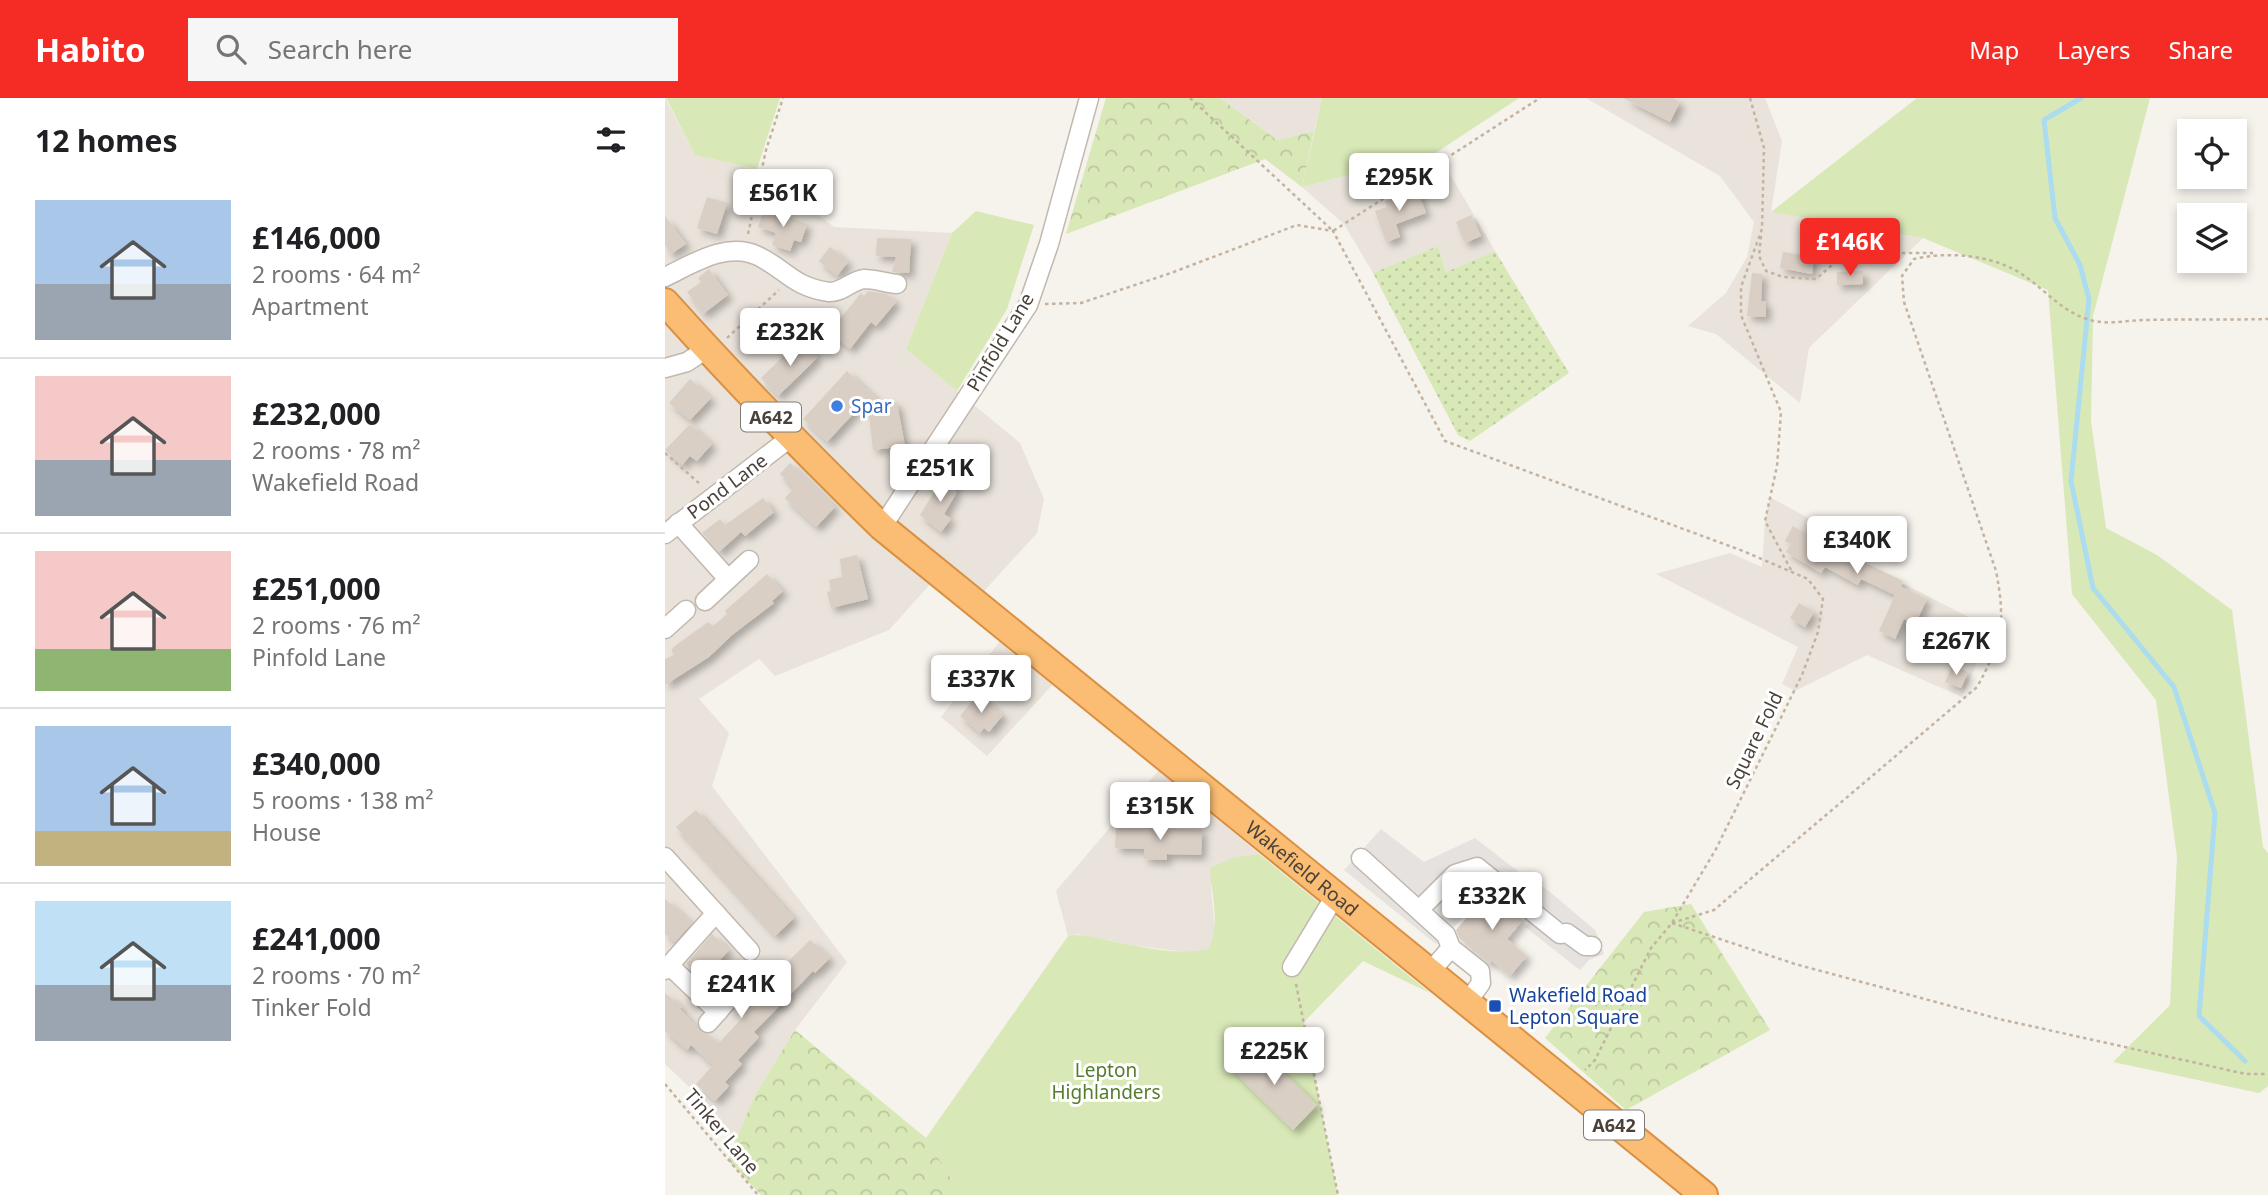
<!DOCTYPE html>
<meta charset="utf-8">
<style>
:root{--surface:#fff;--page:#f6f6f6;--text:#202124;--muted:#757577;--line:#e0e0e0;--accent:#f42c25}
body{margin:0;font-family:"Noto Sans",sans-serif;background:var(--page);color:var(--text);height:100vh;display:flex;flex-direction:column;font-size:26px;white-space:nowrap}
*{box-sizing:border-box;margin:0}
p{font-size:23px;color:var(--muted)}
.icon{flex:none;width:38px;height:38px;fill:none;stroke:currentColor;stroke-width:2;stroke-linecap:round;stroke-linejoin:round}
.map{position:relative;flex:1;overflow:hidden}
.details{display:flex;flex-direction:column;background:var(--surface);width:665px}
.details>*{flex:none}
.controls{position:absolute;left:1512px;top:21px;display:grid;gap:14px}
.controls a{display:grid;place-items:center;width:70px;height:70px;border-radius:0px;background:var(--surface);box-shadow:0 4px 10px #0003;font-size:35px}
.price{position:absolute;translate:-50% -60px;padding:0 16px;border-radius:7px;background:#fff;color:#222;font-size:23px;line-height:46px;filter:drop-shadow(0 2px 4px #0008)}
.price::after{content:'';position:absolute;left:50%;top:42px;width:21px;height:16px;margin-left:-10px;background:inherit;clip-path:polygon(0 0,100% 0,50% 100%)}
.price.current{background:var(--accent);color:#fff}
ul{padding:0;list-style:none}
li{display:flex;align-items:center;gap:21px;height:175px;padding:0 35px}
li+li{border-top:2px solid var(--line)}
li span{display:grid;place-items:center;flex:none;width:196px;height:140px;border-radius:0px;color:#555}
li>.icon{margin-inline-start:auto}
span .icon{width:84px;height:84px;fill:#fffc;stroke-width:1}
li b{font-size:30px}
h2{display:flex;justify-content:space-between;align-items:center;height:84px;padding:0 35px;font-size:30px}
header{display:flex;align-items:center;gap:42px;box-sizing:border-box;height:98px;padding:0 35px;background:var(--accent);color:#fff}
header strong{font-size:33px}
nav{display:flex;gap:38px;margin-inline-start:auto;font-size:24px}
.search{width:490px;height:63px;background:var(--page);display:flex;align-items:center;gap:18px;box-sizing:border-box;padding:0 24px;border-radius:0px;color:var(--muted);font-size:26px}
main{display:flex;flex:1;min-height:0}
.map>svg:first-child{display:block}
.residential{fill:#e9e3db}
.green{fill:#d8e8b7}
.forest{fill:url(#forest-crowns)}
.garden{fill:url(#garden-dots)}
.parking{fill:#e5e2e0}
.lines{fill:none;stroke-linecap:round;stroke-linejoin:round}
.stream{stroke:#acdcef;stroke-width:5}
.building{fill:#dacfc5;filter:url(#shadow)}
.minor-casing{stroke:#c1b8af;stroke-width:21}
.highway-casing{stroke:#da9042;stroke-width:30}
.path{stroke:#c3b3a0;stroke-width:2.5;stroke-dasharray:3.5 3.5;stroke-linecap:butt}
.minor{stroke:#fff;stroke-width:18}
.highway{stroke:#fabd73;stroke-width:26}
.shop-dot{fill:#3f7fe0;stroke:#fff;stroke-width:2.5}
.transit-dot{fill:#1a4fb4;stroke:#fff;stroke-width:2.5}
.labels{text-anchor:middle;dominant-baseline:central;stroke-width:6;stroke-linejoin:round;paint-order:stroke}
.shield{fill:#fff;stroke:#807b75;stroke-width:2}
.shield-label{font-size:18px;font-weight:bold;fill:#4a423a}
.street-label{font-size:19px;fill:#4a423a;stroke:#fff}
.shop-label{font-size:19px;fill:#366cbe;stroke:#fff;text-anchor:start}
.transit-label{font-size:19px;fill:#164399;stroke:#fff;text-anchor:start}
.park-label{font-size:19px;fill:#547c2d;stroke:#fff}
</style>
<header>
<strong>Habito</strong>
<div class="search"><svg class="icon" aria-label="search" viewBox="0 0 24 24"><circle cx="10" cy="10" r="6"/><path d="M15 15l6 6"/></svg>Search here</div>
<nav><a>Map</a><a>Layers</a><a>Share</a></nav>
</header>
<main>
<section class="details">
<h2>12 homes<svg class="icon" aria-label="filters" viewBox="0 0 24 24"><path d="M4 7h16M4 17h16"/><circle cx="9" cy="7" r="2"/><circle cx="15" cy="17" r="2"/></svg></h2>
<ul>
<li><span style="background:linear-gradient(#a9c7e8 60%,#9aa5b1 0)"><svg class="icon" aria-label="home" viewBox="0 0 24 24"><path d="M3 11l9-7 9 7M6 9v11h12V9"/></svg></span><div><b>£146,000</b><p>2 rooms · 64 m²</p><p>Apartment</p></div></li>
<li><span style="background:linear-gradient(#f6c9c9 60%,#9aa5b1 0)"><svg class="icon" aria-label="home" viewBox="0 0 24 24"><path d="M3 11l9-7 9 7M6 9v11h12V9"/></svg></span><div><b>£232,000</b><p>2 rooms · 78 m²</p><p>Wakefield Road</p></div></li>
<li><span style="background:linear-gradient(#f6c9c9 70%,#8fb573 0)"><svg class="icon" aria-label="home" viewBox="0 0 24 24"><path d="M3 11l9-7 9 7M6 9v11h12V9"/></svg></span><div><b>£251,000</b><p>2 rooms · 76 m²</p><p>Pinfold Lane</p></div></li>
<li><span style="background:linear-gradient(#a9c7e8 75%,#c2b280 0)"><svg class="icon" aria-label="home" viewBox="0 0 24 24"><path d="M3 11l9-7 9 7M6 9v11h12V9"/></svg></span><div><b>£340,000</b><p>5 rooms · 138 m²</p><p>House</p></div></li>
<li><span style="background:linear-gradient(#bfe0f5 60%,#9aa5b1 0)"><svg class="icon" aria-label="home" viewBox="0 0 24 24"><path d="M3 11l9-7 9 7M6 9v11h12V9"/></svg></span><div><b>£241,000</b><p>2 rooms · 70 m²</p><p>Tinker Fold</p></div></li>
</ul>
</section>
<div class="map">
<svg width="1603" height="1097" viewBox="0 0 1603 1097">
<defs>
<pattern id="forest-crowns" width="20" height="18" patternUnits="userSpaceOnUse" patternTransform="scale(1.75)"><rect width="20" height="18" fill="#d8e8b7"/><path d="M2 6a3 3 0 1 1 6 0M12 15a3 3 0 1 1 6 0" fill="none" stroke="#bbc89e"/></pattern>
<pattern id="garden-dots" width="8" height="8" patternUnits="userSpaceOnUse" patternTransform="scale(1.75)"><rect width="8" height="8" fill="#d8e8b7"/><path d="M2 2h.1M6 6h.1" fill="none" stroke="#bbc89e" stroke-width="1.8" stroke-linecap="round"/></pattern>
<filter id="shadow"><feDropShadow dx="5" dy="5" stdDeviation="3.5" flood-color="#0004"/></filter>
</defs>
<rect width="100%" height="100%" fill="#f6f2ec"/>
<!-- residential -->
<g class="residential">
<path d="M 0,0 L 30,57 L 92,71 L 169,129 L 287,135 L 241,251 L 355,345 L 379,401 L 372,435 L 310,503 L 384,565 L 390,584 L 322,658 L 276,619 L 342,534 L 275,475 L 224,532 L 110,578 L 94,561 L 34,601 L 64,635 L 47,688 L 182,864 L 130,932 L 90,997 L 71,1046 L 35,999 L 0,966 Z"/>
<path d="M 555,0 L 657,0 L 649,33 L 612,42 Z"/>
<path d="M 921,0 L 1100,0 L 1117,43 L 1106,114 L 1258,140 L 1144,250 L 1135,305 L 1051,236 L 1023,228 L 1061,195 L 1082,159 L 1089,124 L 1055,78 Z"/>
<path d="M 772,54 L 830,153 L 781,174 L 773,148 L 708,175 L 679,126 L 637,89 Z"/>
<path d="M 1105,399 L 1203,453 L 1196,464 L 1327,531 L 1297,599 L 1202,557 L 1130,593 L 1117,586 L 1133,549 L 991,476 L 1065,455 L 1097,469 L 1100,423 Z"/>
<path d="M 494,672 L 594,756 L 571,759 L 546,788 L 550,835 L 545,851 L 529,855 L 472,848 L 413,836 L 403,838 L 391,793 Z"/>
</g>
<!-- green -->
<g class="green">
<path d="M 1,0 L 115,0 L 92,71 L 30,57 Z"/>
<path d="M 657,0 L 854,0 L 772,54 L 637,89 Z"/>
<path d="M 1252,0 L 1485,0 L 1428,218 L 1426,323 L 1441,430 L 1492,457 L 1567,512 L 1598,749 L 1603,755 L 1603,988 L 1594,995 L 1448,964 L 1505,907 L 1512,759 L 1491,602 L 1407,496 L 1383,192 L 1258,140 L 1106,114 Z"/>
<path d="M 311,113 L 369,127 L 342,211 L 292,293 L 241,251 L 287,135 Z"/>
<path d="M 594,756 L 765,895 L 698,863 L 639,924 L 673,1097 L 296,1097 L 261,1040 L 403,838 C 417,835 431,840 446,843 C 477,849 513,858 544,851 C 555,822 547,800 545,770 L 571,759 Z"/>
</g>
<!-- forest -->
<g class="forest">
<path d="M 441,0 L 555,0 L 612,42 L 649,33 L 637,89 L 600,61 L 401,136 Z"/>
<path d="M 1026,806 L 1105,932 L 961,1012 L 880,940 L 979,814 Z"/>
<path d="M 130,932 L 261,1040 L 296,1097 L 96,1097 L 63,1062 L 90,997 Z"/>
</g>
<!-- garden -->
<path class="garden" d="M 773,148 L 781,174 L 830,153 L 904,275 L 805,343 L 793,337 L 708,175 Z"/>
<!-- parking -->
<path class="parking" d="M 716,731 L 759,764 L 810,740 L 860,779 L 879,789 L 930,832 L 939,856 L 924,862 L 915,872 L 860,829 L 866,822 L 811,777 L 797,782 L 777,803 L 798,820 L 771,846 L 679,772 Z"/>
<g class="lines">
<!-- stream -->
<path class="stream" d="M 1416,0 L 1379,22 L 1390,120 L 1415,167 L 1424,201 L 1406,383 L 1428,490 L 1509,589 L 1550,715 L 1534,918 L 1580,963"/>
</g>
<!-- building -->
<g class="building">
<path d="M 958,0 L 1007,0 L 1015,4 L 1005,24 Z"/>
<path d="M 752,90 L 761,115 L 731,126 L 735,139 L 721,144 L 710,113 L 722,109 L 720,103 Z"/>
<path d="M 42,99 L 62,105 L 52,136 L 32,130 Z"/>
<path d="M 99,111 L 142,126 L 136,144 L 129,142 L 125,153 L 107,147 L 111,135 L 93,129 Z"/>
<path d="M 806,117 L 816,138 L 800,145 L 791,124 Z"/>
<path d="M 0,118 L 21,146 L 6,156 L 0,147 Z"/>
<path d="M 1170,133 L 1191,137 L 1189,150 L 1171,147 Z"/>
<path d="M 212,140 L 246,141 L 244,175 L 227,174 L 231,159 L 211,158 Z"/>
<path d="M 165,149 L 183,164 L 172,178 L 154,163 Z"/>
<path d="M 1118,154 L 1149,159 L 1147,176 L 1115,170 Z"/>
<path d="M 44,171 L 63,197 L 38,216 L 22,194 L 36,184 L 33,180 Z"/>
<path d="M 1198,173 L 1198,186 L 1172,187 L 1172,174 Z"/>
<path d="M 1087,175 L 1097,176 L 1096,203 L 1101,204 L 1101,219 L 1082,218 Z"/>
<path d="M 203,193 L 222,196 L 231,204 L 211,228 L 206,224 L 185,251 L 151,225 L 161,212 L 174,222 L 196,195 L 199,198 Z"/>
<path d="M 136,241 L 153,259 L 113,298 L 96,280 Z"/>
<path d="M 182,273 L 214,303 L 226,301 L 227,305 L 232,305 L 240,348 L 208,352 L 202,301 L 162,344 L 138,321 Z"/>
<path d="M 25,281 L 46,300 L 25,322 L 4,305 Z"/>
<path d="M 25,326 L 47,346 L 32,363 L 25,358 L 17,367 L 0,352 Z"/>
<path d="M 125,365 L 170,409 L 151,429 L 120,400 L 129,390 L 115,376 Z"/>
<path d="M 281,375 L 292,383 L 287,390 L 292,394 L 279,416 L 286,421 L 276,434 L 255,417 Z"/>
<path d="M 98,400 L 109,414 L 80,438 L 76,434 L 54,454 L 37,435 L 55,421 L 60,427 Z"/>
<path d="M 1128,428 L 1144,438 L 1147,433 L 1193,459 L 1192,461 L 1238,483 L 1236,489 L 1262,501 L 1250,526 L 1239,521 L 1230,541 L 1214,533 L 1230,497 L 1196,481 L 1193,487 L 1160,469 L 1156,475 L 1121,454 L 1126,446 L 1120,443 Z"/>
<path d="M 192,457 L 203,501 L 166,510 L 162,494 L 166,493 L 164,482 L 177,479 L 175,461 Z"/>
<path d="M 102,476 L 118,493 L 107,503 L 109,505 L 67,537 L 44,559 L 0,587 L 0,561 L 9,557 L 6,552 L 11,547 L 43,524 L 48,528 L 62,516 L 60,513 Z"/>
<path d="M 1134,505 L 1149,514 L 1140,529 L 1125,520 Z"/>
<path d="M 1287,568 L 1303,574 L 1296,590 L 1280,584 Z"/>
<path d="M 313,596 L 338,617 L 324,634 L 319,630 L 315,635 L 295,618 Z"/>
<path d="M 31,712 L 129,820 L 110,838 L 11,729 Z"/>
<path d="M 451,729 L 537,732 L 536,757 L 502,756 L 502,762 L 479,761 L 479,751 L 450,750 Z"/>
<path d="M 818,789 L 858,822 L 842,841 L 862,858 L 845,878 L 827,863 L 824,866 L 794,840 L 791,832 L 812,808 L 805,803 L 812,795 L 811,790 Z"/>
<path d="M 0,801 L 27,825 L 10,844 L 0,836 Z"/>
<path d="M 47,836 L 64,852 L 38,881 L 21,866 Z"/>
<path d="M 145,842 L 165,860 L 150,875 L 148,873 L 89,934 L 94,939 L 73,962 L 77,966 L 60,984 L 64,988 L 50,1003 L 31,986 L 48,967 L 26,947 L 22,952 L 0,933 L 0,895 L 17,909 L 15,911 L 35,933 L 54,945 L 80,917 L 74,912 Z"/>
<path d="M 589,946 L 652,1007 L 628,1032 L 565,970 Z"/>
</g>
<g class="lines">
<!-- minor casing -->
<g class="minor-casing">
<g id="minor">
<path d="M 0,179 C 27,166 62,143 93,158 C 122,172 128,189 164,194 C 177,195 187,182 199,181 C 210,181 221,185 232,186"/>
<path d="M 0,270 L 22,264 L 40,252"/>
<path d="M 13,425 L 63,481"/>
<path d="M 217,429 L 363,207 L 384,146 L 424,0"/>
<path d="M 0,436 L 125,340"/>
<path d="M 40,503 L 84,462"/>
<path d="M 0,531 L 21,512"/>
<path d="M 0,759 L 85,853"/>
<path d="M 696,760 L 781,837 L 786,850 L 764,875"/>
<path d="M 754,812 L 790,776 L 812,769 L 895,836 L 902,835 L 920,848 L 927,848"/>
<path d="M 786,850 L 815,873 L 816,885 L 801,906"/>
<path d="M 4,867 L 53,914"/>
<path d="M 627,869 L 670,798"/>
<path d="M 0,872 L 51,815"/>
<path d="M 43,925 L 65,900"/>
</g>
</g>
<!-- highway casing -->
<g class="highway-casing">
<g id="highway">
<path id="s1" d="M 0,204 C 70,282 142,356 217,429 L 1039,1097"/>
</g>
</g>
<!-- path -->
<g class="path">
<path d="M 525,0 L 668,133 L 875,0"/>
<path d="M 1085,0 L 1099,50 L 1097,131"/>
<path d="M 1097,131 L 1076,189 L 1076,217 L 1116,314 L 1112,368 L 1100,423 L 1126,472"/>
<path d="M 83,136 L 101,52 L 118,0"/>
<path d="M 1096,138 L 1094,158 L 1101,173 L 1118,179 L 1151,181 L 1175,160 L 1197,155 L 1268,155"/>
<path d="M 380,206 L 416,205 L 506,175 L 632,127 L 668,133 L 780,343 L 1078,453 L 1143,481 L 1158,501 L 1153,534 L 1137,577 L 1051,751 L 1007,825 L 986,850 L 930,962 L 920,972"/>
<path d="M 62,240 L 114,192"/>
<path d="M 0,355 L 35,386"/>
<path d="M 1007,825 L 1049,812 L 1312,589 C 1337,544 1341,524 1331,473 L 1239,204 L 1237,178 L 1249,161 C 1279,154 1319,156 1348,171 C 1374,184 1393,212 1422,221 C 1442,228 1461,222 1480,222 C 1521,221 1562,222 1603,221"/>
<path d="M 1007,825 L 1130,866 L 1334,921 L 1581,976 L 1603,976"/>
<path d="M 631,886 L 673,1097"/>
<path d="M 0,986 L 93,1097"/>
</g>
<!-- minor -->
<use href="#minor" class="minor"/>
<!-- highway -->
<use href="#highway" class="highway"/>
</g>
<!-- markers -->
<circle class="shop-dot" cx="172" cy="308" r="7"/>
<rect class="transit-dot" x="823" y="901" width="14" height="14" rx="3.5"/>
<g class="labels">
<!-- shield labels -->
<g class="shield">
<rect x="76" y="304.5" width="60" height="29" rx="5"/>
<rect x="919" y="1012.5" width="60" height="29" rx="5"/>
</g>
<g class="shield-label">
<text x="106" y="319">A642</text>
<text x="949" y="1027">A642</text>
</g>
<!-- street labels -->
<g class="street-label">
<text transform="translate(335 244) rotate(-59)">Pinfold Lane</text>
<text transform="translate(62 388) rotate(-37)">Pond Lane</text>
<text transform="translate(1089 642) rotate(-64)">Square Fold</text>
<text stroke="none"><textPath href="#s1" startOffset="854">Wakefield Road</textPath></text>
<text transform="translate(57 1033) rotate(50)">Tinker Lane</text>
</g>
<!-- shop labels -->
<g class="shop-label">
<text x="186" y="308">Spar</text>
</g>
<!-- transit labels -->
<g class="transit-label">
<text x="844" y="897">Wakefield Road<tspan x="844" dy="22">Lepton Square</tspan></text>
</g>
<!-- park labels -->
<g class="park-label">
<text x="441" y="972">Lepton<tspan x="441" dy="22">Highlanders</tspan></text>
</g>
</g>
</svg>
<div class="controls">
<a><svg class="icon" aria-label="locate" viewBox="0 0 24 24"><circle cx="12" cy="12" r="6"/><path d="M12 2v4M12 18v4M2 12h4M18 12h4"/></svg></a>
<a><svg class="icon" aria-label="layers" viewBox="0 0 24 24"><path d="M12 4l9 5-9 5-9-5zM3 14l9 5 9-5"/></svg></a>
</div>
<b class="price" style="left:734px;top:115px">£295K</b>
<b class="price" style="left:118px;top:131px">£561K</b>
<b class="price current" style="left:1185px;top:180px">£146K</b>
<b class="price" style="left:125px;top:270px">£232K</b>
<b class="price" style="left:275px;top:406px">£251K</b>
<b class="price" style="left:1192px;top:478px">£340K</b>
<b class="price" style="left:1291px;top:579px">£267K</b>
<b class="price" style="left:316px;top:617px">£337K</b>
<b class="price" style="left:495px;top:744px">£315K</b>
<b class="price" style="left:827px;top:834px">£332K</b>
<b class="price" style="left:76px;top:922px">£241K</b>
<b class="price" style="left:609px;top:989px">£225K</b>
</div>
</main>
